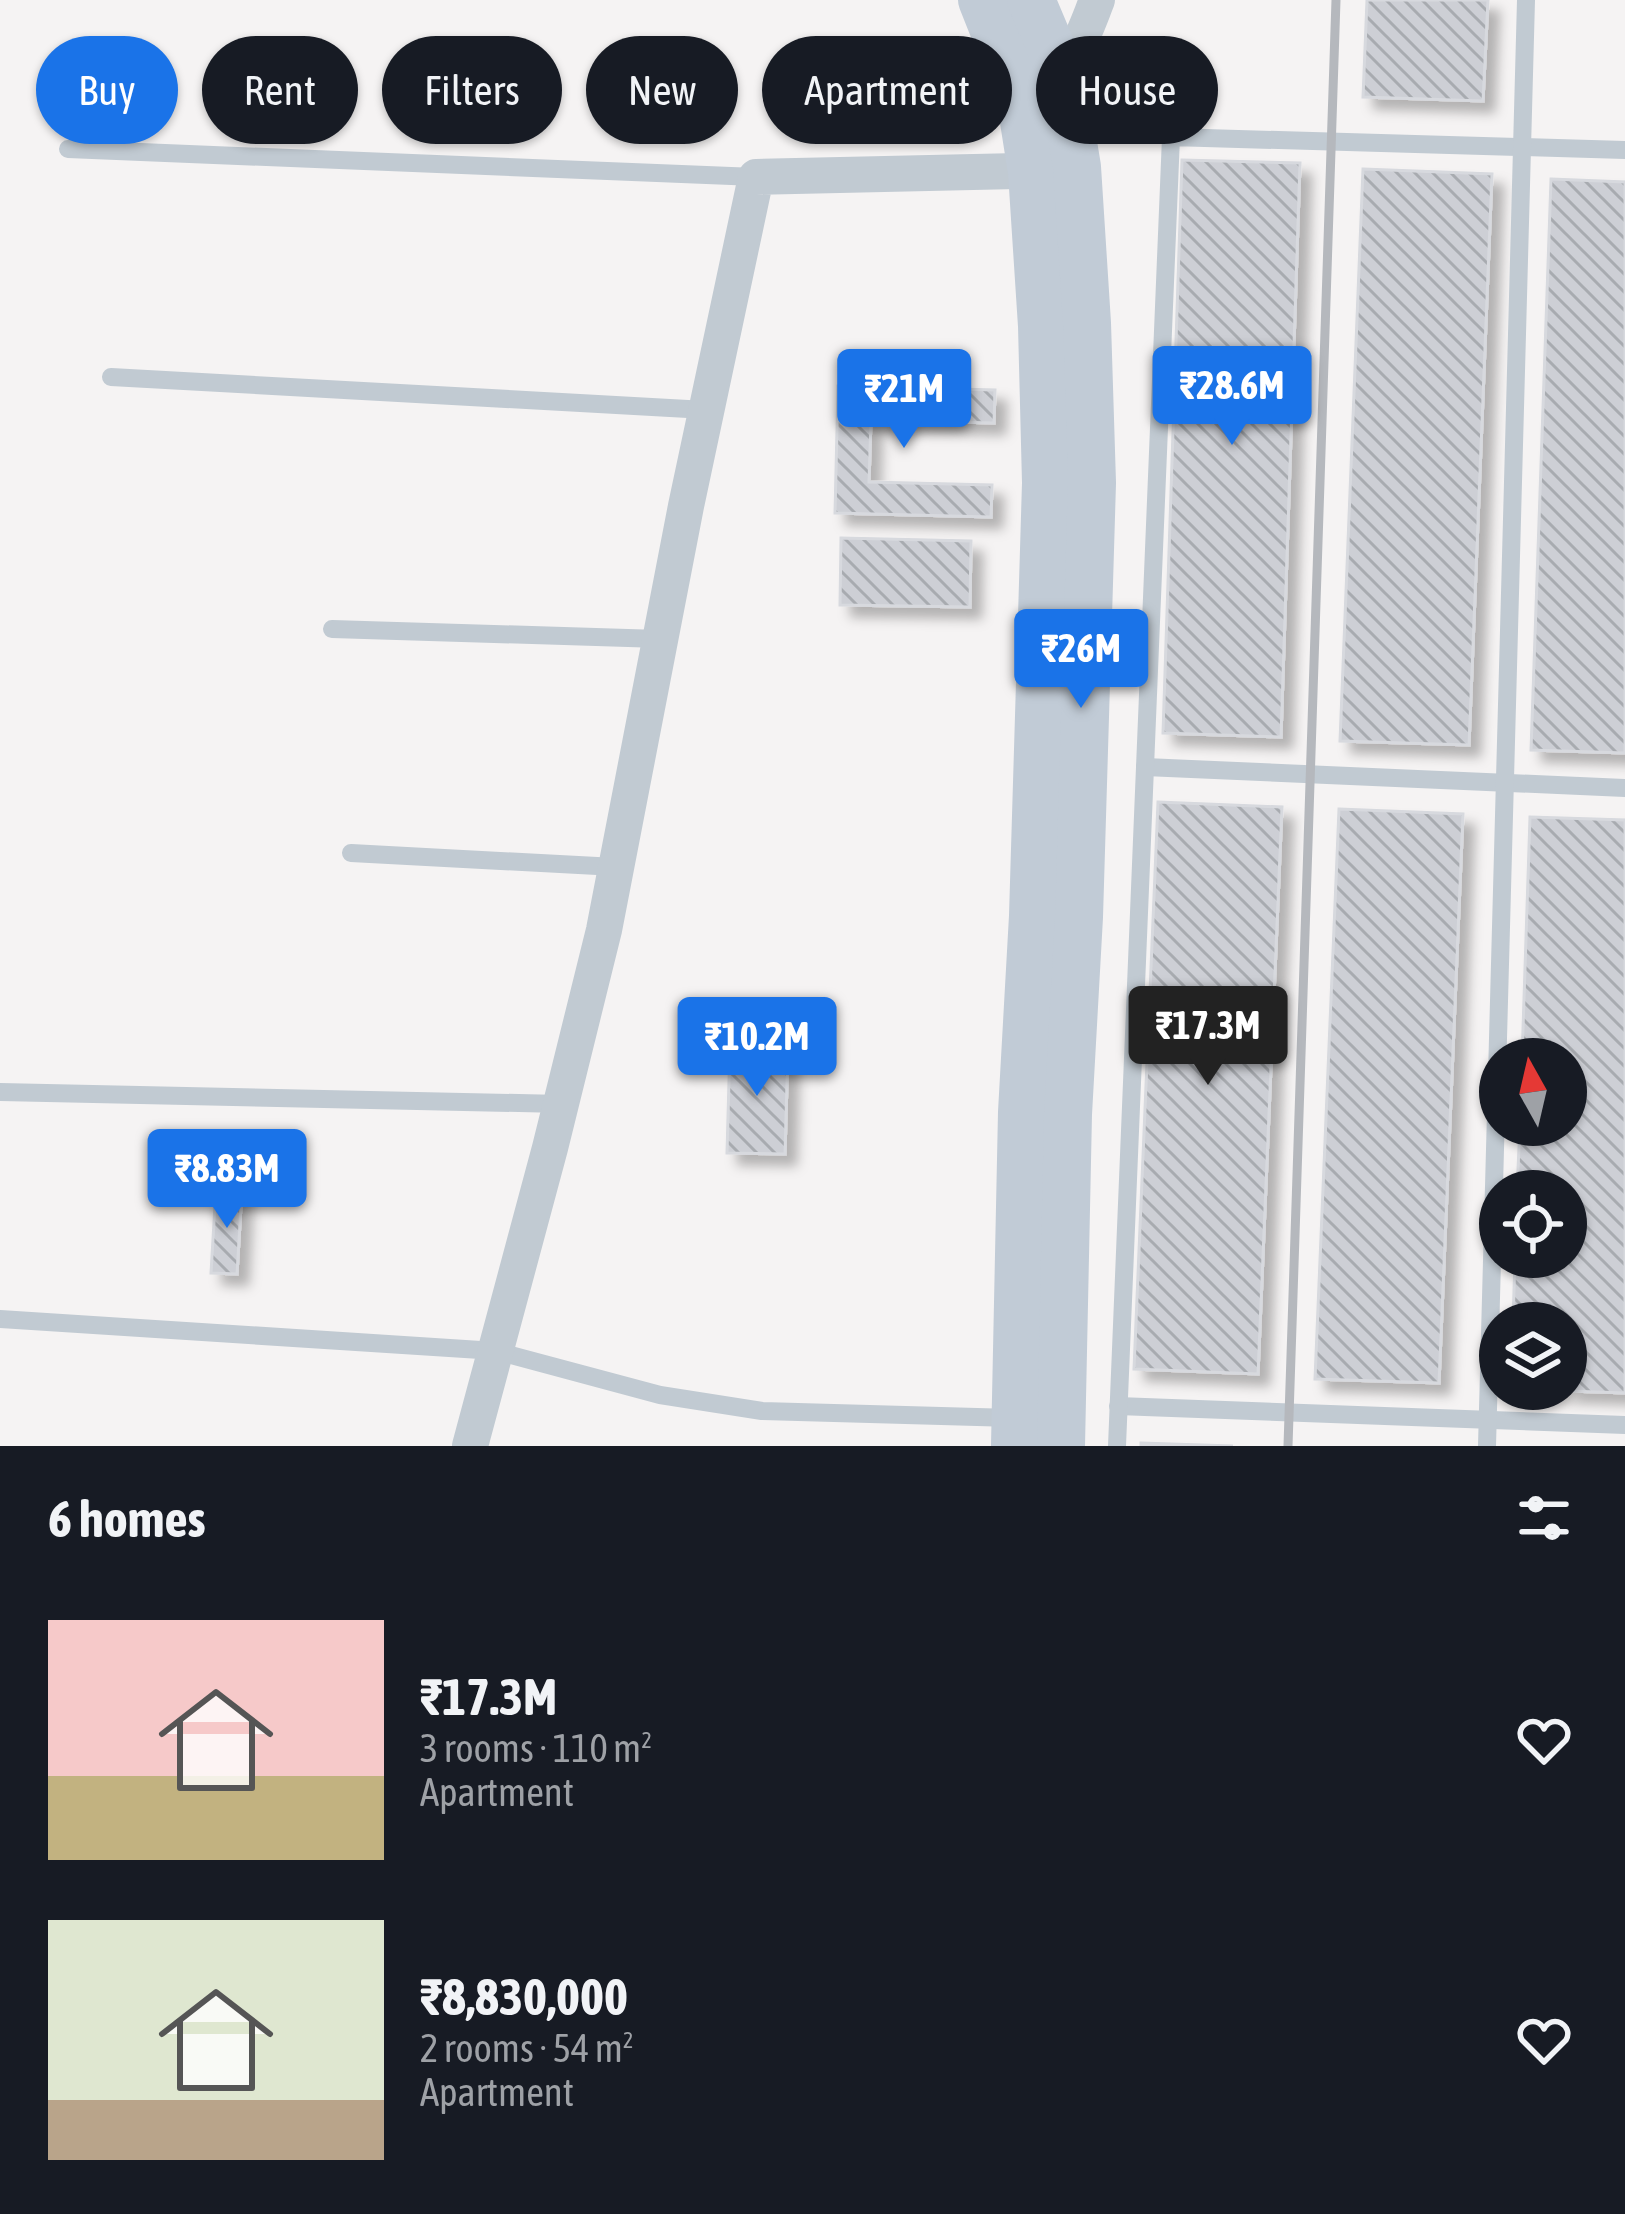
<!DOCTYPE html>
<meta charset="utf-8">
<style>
:root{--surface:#171b24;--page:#20242c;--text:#f1f3f6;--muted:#9ea1a6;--accent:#1a73e8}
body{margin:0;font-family:"Asap Condensed",sans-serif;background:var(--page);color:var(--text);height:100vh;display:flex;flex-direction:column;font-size:45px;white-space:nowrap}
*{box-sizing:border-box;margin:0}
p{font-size:39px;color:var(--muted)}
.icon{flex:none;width:66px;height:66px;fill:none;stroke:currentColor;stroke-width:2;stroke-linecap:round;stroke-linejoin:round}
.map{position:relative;height:1446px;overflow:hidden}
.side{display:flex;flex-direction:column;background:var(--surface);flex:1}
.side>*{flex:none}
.top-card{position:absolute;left:36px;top:36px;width:1554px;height:108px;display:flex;gap:24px}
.needle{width:78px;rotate:352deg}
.controls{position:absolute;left:1479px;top:1038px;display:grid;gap:24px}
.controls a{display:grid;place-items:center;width:108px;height:108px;border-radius:50%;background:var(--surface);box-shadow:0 3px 9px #0004;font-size:60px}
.price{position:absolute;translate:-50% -102px;padding:0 27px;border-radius:12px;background:var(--accent);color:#fff;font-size:39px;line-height:78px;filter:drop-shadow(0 3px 6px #0008)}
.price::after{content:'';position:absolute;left:50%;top:72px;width:36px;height:27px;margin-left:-18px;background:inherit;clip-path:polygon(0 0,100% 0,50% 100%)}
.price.active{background:#222;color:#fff}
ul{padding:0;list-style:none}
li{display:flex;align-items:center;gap:36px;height:300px;padding:0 48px}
li span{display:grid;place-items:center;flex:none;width:336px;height:240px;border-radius:0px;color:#555}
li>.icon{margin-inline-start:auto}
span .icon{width:144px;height:144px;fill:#fffc;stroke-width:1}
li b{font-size:51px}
h2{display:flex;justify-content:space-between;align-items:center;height:144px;padding:0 48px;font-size:51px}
.pill{padding:0 42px;border-radius:54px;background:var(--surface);box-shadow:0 3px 9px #0004;font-size:42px;line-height:108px}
.pill.active{background:var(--accent);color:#fff}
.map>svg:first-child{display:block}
.building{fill:url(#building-back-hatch);stroke:#d7d9de;stroke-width:3;filter:url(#shadow)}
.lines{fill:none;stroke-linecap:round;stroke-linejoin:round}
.lane{stroke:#c1cad2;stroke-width:18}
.street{stroke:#c1cad2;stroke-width:36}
.secondary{stroke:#c1cbd6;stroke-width:48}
.rail{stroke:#b5b8bd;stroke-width:9}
</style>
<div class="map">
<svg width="1625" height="1446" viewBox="0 0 1625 1446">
<defs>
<pattern id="building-back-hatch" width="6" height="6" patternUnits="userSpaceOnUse" patternTransform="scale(3)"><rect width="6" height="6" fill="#cdcfd5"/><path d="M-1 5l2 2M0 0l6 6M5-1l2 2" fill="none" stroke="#a8abb0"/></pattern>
<filter id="shadow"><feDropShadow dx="11" dy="11" stdDeviation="6" flood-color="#0004"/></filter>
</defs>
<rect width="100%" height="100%" fill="#f5f3f3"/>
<!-- building -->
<g class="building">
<path d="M 1367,0 L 1488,0 L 1483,101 L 1363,97 Z"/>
<path d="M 1182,160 L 1300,163 L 1281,737 L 1163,733 Z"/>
<path d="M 1363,169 L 1492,174 L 1469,745 L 1340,741 Z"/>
<path d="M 1551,179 L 1625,182 L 1625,753 L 1531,750 Z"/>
<path d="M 838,386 L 995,390 L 994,423 L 871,420 L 869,482 L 992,485 L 991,517 L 835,513 Z"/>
<path d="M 841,538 L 971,541 L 970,607 L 840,605 Z"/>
<path d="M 1158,802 L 1282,807 L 1258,1374 L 1134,1369 Z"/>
<path d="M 1339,809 L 1463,814 L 1439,1383 L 1315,1379 Z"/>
<path d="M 1530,817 L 1625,820 L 1625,1393 L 1511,1389 L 1566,1389 L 1566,1323 L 1513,1323 L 1515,1257 L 1566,1257 L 1566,1191 L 1517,1191 L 1520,1125 L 1566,1125 L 1566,1059 L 1522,1059 Z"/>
<path d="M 730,1044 L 788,1046 L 785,1154 L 727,1153 Z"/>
<path d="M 216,1188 L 242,1189 L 237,1274 L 211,1273 Z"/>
<path d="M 1141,1443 L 1233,1446 L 1141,1446 Z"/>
</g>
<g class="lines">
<!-- lane -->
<g class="lane">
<path d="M 68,149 L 756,177"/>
<path d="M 111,377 L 706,410"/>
<path d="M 332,629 L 660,639"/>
<path d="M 1145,767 L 1625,788"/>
<path d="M 351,853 L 616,867"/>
<path d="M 0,1092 L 562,1104"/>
<path d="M 0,1319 L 496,1351 L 660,1395 L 762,1411 L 1013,1418"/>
<path d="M 1118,1406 L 1625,1425"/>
<path d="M 1117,1446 L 1171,137 L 1625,150"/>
<path d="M 1487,1446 L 1526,0"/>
</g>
<!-- street -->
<g class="street">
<path d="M 1044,81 C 1076,62 1084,33 1097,0"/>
<path d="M 470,1446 L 550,1148 L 604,930 L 686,506 L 756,177 L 1056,170"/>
</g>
<!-- secondary -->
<g class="secondary">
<path d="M 982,0 L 1020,96 L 1032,172 L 1042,326 L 1046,483 L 1033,916 L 1022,1112 L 1015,1446"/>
<path d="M 1031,0 L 1061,71 L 1077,167 L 1087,323 L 1092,483 L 1079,917 L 1068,1114 L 1061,1446"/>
</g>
<!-- rail -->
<path class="rail" d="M 1288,1446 L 1336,0"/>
</g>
</svg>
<div class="controls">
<a><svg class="needle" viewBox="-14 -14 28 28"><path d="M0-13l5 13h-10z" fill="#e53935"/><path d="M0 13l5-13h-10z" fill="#9ea1a6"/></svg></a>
<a><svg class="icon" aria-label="locate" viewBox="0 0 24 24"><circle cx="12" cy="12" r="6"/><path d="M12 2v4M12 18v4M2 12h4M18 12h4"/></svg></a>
<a><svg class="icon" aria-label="layers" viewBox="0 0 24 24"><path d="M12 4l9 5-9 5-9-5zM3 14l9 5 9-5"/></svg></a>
</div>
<b class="price" style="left:1232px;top:448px">₹28.6M</b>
<b class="price" style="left:904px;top:451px">₹21M</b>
<b class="price" style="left:1081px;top:711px">₹26M</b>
<b class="price active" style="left:1208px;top:1088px">₹17.3M</b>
<b class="price" style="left:757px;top:1099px">₹10.2M</b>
<b class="price" style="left:227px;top:1231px">₹8.83M</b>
<div class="top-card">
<a class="pill active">Buy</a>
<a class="pill">Rent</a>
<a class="pill">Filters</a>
<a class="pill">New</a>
<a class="pill">Apartment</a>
<a class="pill">House</a>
</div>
</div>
<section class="side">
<h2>6 homes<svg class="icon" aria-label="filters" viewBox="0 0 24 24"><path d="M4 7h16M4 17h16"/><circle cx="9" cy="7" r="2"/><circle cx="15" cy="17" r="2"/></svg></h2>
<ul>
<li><span style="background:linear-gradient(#f6c9c9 65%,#c2b280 0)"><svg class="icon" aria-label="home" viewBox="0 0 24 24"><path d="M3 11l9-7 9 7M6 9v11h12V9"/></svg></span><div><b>₹17.3M</b><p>3 rooms · 110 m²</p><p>Apartment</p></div><svg class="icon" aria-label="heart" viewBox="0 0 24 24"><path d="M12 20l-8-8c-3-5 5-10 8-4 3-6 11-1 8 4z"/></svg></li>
<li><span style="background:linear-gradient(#dfe7d0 75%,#b9a48a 0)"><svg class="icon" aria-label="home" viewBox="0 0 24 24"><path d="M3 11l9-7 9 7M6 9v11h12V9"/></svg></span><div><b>₹8,830,000</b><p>2 rooms · 54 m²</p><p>Apartment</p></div><svg class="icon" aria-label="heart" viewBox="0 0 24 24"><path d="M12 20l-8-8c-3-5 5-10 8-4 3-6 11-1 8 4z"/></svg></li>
</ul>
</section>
